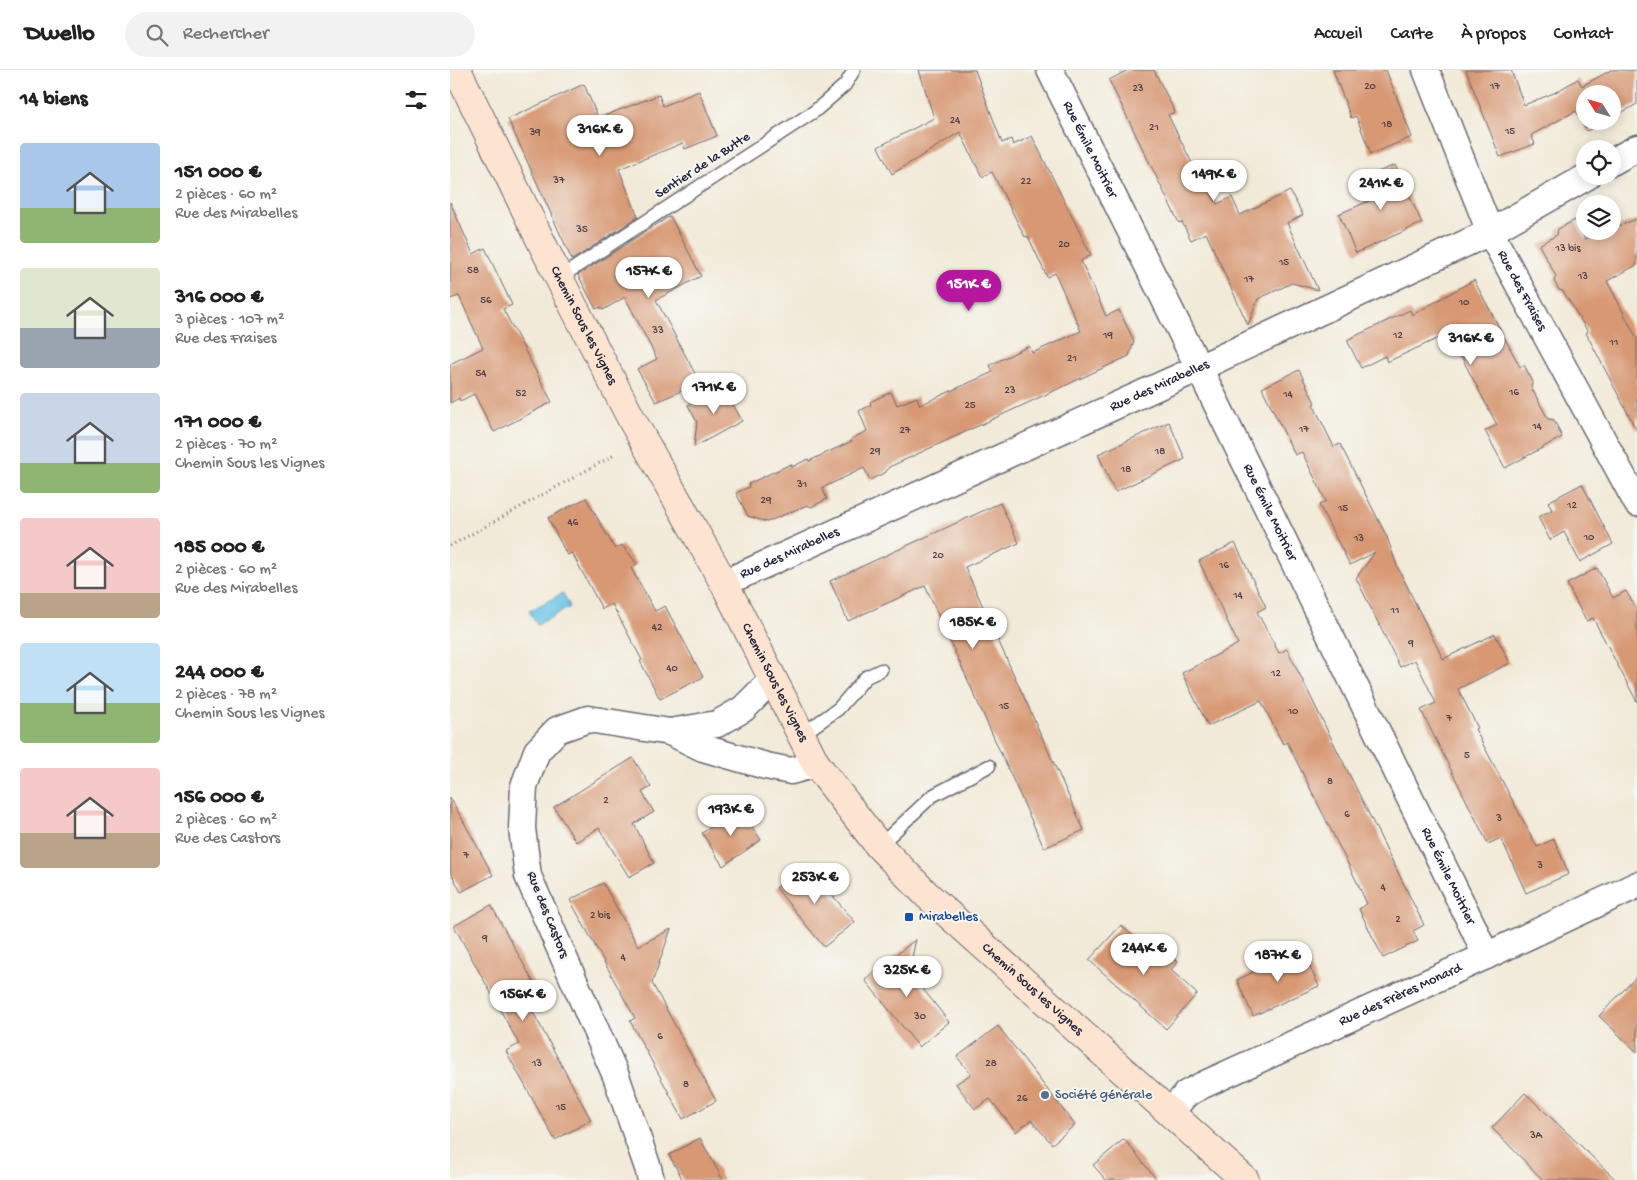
<!DOCTYPE html>
<html lang="fr">
<meta charset="utf-8">
<style>
:root{--surface:#fff;--page:#f2f2f2;--text:#222;--muted:#767676;--line:#e0e0e0;--accent:#b5179e}
body{margin:0;font-family:"Gochi Hand",sans-serif;background:var(--page);color:var(--text);height:100vh;display:flex;flex-direction:column;font-size:19px;white-space:nowrap}
*{box-sizing:border-box;margin:0}
p{font-size:16px;color:var(--muted)}
.icon{flex:none;width:28px;height:28px;fill:none;stroke:currentColor;stroke-width:2;stroke-linecap:round;stroke-linejoin:round}
.map{position:relative;flex:1;overflow:hidden}
.sheet{display:flex;flex-direction:column;background:var(--surface);width:450px}
.sheet>*{flex:none}
.needle{width:32px;rotate:307deg}
.fabs{position:absolute;left:1126px;top:15px;display:grid;gap:10px}
.fabs a{display:grid;place-items:center;width:45px;height:45px;border-radius:50%;background:var(--surface);box-shadow:0 2px 12px #0003;font-size:25px}
.price{position:absolute;translate:-50% -42px;padding:0 11px;border-radius:18px;background:#fff;color:#222;font-size:16px;line-height:32px;filter:drop-shadow(0 1px 2px #0008)}
.price::after{content:'';position:absolute;left:50%;top:30px;width:15px;height:11px;margin-left:-8px;background:inherit;clip-path:polygon(0 0,100% 0,50% 100%)}
.price.selected{background:var(--accent);color:#fff}
ul{padding:0;list-style:none}
li{display:flex;align-items:center;gap:15px;height:125px;padding:0 20px}
li span{display:grid;place-items:center;flex:none;width:140px;height:100px;border-radius:5px;color:#555}
li>.icon{margin-inline-start:auto}
span .icon{width:60px;height:60px;fill:#fffc;stroke-width:1}
li b{font-size:21px}
h2{display:flex;justify-content:space-between;align-items:center;height:60px;padding:0 20px;font-size:21px}
header{display:flex;align-items:center;gap:30px;box-sizing:border-box;height:70px;padding:0 25px;background:var(--surface);border-bottom:1px solid var(--line)}
header strong{font-size:24px}
nav{display:flex;gap:28px;margin-inline-start:auto;font-size:18px}
.search{width:350px;height:45px;background:var(--page);display:flex;align-items:center;gap:12px;box-sizing:border-box;padding:0 18px;border-radius:28px;color:var(--muted);font-size:19px}
main{display:flex;flex:1;min-height:0}
.map>svg:first-child{display:block}
.water{fill:#67c2e5;stroke:#447290}
.building{fill:#d79873}
.lines{fill:none;stroke-linecap:round;stroke-linejoin:round}
.lane-casing{stroke:#6b6872;stroke-width:15}
.street-casing{stroke:#6b6872;stroke-width:29}
.secondary-casing{stroke:#6b6872;stroke-width:30}
.path{stroke:#6b6872;stroke-width:3;stroke-dasharray:1 4;stroke-linecap:butt}
.lane{stroke:#fff;stroke-width:12}
.street{stroke:#fff;stroke-width:26}
.secondary{stroke:#fde4d1;stroke-width:28}
.transit-dot{fill:#1a4fb4;stroke:#f6f6f2;stroke-width:2}
.service-dot{fill:#5c6f8a;stroke:#f6f6f2;stroke-width:2}
.labels{text-anchor:middle;dominant-baseline:central;stroke-width:4;stroke-linejoin:round;paint-order:stroke}
.number-label{font-size:11px;fill:#4f4049}
.street-label{font-size:14px;fill:#22223b;stroke:#f6f6f2}
.transit-label{font-size:14px;fill:#164399;stroke:#f6f6f2;text-anchor:start}
.service-label{font-size:14px;fill:#4e5e75;stroke:#f6f6f2;text-anchor:start}
</style>
<header>
<strong>Dwello</strong>
<div class="search"><svg class="icon" aria-label="search" viewBox="0 0 24 24"><circle cx="10" cy="10" r="6"/><path d="M15 15l6 6"/></svg>Rechercher</div>
<nav><a>Accueil</a><a>Carte</a><a>À propos</a><a>Contact</a></nav>
</header>
<main>
<section class="sheet">
<h2>14 biens<svg class="icon" aria-label="filters" viewBox="0 0 24 24"><path d="M4 7h16M4 17h16"/><circle cx="9" cy="7" r="2"/><circle cx="15" cy="17" r="2"/></svg></h2>
<ul>
<li><span style="background:linear-gradient(#a9c7e8 65%,#8fb573 0)"><svg class="icon" aria-label="home" viewBox="0 0 24 24"><path d="M3 11l9-7 9 7M6 9v11h12V9"/></svg></span><div><b>151 000 €</b><p>2 pièces · 60 m²</p><p>Rue des Mirabelles</p></div></li>
<li><span style="background:linear-gradient(#dfe7d0 60%,#9aa5b1 0)"><svg class="icon" aria-label="home" viewBox="0 0 24 24"><path d="M3 11l9-7 9 7M6 9v11h12V9"/></svg></span><div><b>316 000 €</b><p>3 pièces · 107 m²</p><p>Rue des Fraises</p></div></li>
<li><span style="background:linear-gradient(#c9d6e8 70%,#8fb573 0)"><svg class="icon" aria-label="home" viewBox="0 0 24 24"><path d="M3 11l9-7 9 7M6 9v11h12V9"/></svg></span><div><b>171 000 €</b><p>2 pièces · 70 m²</p><p>Chemin Sous les Vignes</p></div></li>
<li><span style="background:linear-gradient(#f6c9c9 75%,#b9a48a 0)"><svg class="icon" aria-label="home" viewBox="0 0 24 24"><path d="M3 11l9-7 9 7M6 9v11h12V9"/></svg></span><div><b>185 000 €</b><p>2 pièces · 60 m²</p><p>Rue des Mirabelles</p></div></li>
<li><span style="background:linear-gradient(#bfe0f5 60%,#8fb573 0)"><svg class="icon" aria-label="home" viewBox="0 0 24 24"><path d="M3 11l9-7 9 7M6 9v11h12V9"/></svg></span><div><b>244 000 €</b><p>2 pièces · 78 m²</p><p>Chemin Sous les Vignes</p></div></li>
<li><span style="background:linear-gradient(#f6c9c9 65%,#b9a48a 0)"><svg class="icon" aria-label="home" viewBox="0 0 24 24"><path d="M3 11l9-7 9 7M6 9v11h12V9"/></svg></span><div><b>156 000 €</b><p>2 pièces · 60 m²</p><p>Rue des Castors</p></div></li>
</ul>
</section>
<div class="map">
<svg width="1187" height="1110" viewBox="0 0 1187 1110">
<rect width="100%" height="100%" fill="#f6f6f2"/>
<filter id="ink" filterUnits="userSpaceOnUse"><feTurbulence type="fractalNoise" baseFrequency=".02" numOctaves="2"/><feDisplacementMap in="SourceGraphic" scale="10" xChannelSelector="R" yChannelSelector="G"/><feConvolveMatrix kernelMatrix="1 2 1 2 8 2 1 2 1" color-interpolation-filters="sRGB"/></filter>
<filter id="wash" filterUnits="userSpaceOnUse"><feTurbulence type="fractalNoise" baseFrequency=".0096" numOctaves="4" result="noise"/><feDisplacementMap in="SourceGraphic" scale="20" xChannelSelector="R" yChannelSelector="G"/><feGaussianBlur stdDeviation="1.12" result="paint"/><feColorMatrix in="noise" values="0 0 0 0 0 0 0 0 0 0 0 0 0 0 0 0 0 1.4 0 .05"/><feComposite in="paint" operator="in"/></filter>
<g filter="url(#wash)">
<rect width="100%" height="100%" fill="#f2ead8"/>
<!-- water -->
<path class="water" d="M 113,523 L 120,537 L 87,555 L 79,541 Z"/>
<g id="blocks">
<!-- building -->
<g class="building">
<path d="M 469,0 L 525,0 L 552,73 L 561,69 L 563,75 L 582,66 L 641,185 L 631,191 L 656,246 L 669,240 L 684,271 L 679,286 L 448,393 L 439,397 L 436,402 L 420,410 L 414,398 L 372,418 L 377,429 L 361,437 L 357,435 L 317,452 L 298,446 L 286,423 L 299,417 L 298,414 L 341,394 L 342,397 L 358,389 L 359,391 L 402,371 L 401,369 L 417,361 L 409,341 L 421,335 L 420,332 L 441,322 L 447,335 L 467,327 L 470,335 L 543,302 L 540,295 L 579,276 L 582,283 L 631,261 L 605,203 L 597,207 L 578,166 L 575,167 L 542,102 L 532,107 L 510,62 L 442,104 L 428,77 L 484,48 Z"/>
<path d="M 678,0 L 704,0 L 725,42 L 718,45 L 746,101 L 749,99 L 767,134 L 782,127 L 790,145 L 840,121 L 853,145 L 837,153 L 868,220 L 842,213 L 808,229 L 798,255 L 756,163 L 741,170 L 732,152 L 729,153 L 659,10 Z"/>
<path d="M 883,0 L 936,0 L 962,67 L 921,84 L 906,46 L 901,48 Z"/>
<path d="M 1016,0 L 1061,0 L 1074,35 L 1104,23 L 1128,9 L 1132,16 L 1161,0 L 1187,0 L 1187,34 L 1162,48 L 1162,24 L 1135,24 L 1135,51 L 1155,51 L 1137,61 L 1126,41 L 1081,65 L 1085,74 L 1050,87 Z"/>
<path d="M 134,14 L 148,48 L 209,25 L 213,36 L 249,21 L 267,66 L 235,79 L 233,73 L 169,99 L 188,147 L 122,190 L 58,49 Z"/>
<path d="M 945,95 L 972,153 L 906,183 L 889,144 L 921,130 L 911,109 Z"/>
<path d="M 0,132 L 23,184 L 35,178 L 62,235 L 53,239 L 102,332 L 44,362 L 24,324 L 10,331 L 9,328 L 0,333 L 0,294 L 33,278 L 9,226 L 0,229 Z"/>
<path d="M 220,146 L 251,206 L 206,230 L 250,313 L 206,332 L 187,299 L 207,289 L 175,227 L 153,240 L 151,237 L 146,239 L 128,205 Z"/>
<path d="M 1187,149 L 1187,195 L 1157,211 L 1187,269 L 1187,361 L 1136,263 L 1138,262 L 1113,221 L 1109,220 L 1104,211 L 1106,206 L 1089,175 L 1107,165 L 1108,159 L 1125,150 L 1135,169 L 1155,161 L 1162,161 L 1162,158 Z"/>
<path d="M 1024,210 L 1070,297 L 1074,295 L 1083,312 L 1081,317 L 1098,349 L 1104,350 L 1112,367 L 1055,398 L 1035,361 L 1047,355 L 1000,265 L 994,269 L 993,266 L 937,292 L 935,286 L 911,298 L 897,270 L 960,240 L 962,245 Z"/>
<path d="M 849,300 L 865,333 L 863,334 L 884,377 L 890,374 L 937,467 L 947,496 L 993,589 L 1045,564 L 1060,593 L 1008,619 L 1028,658 L 1025,659 L 1087,777 L 1104,769 L 1119,804 L 1076,823 L 1051,768 L 1038,774 L 971,640 L 986,633 L 965,590 L 950,597 L 906,508 L 925,482 L 900,495 L 869,435 L 876,431 L 852,382 L 845,385 L 812,318 Z"/>
<path d="M 273,316 L 292,351 L 244,377 L 247,352 L 238,335 Z"/>
<path d="M 719,352 L 735,389 L 665,422 L 648,384 Z"/>
<path d="M 1132,414 L 1163,474 L 1130,492 L 1114,462 L 1100,470 L 1088,447 L 1102,440 L 1098,432 Z"/>
<path d="M 136,428 L 165,479 L 172,475 L 187,494 L 181,498 L 205,541 L 215,536 L 253,607 L 210,629 L 190,591 L 192,590 L 162,534 L 152,539 L 122,483 L 117,485 L 98,448 Z"/>
<path d="M 550,433 L 569,473 L 515,497 L 634,760 L 594,778 L 475,516 L 398,551 L 380,511 Z"/>
<path d="M 785,473 L 816,537 L 807,542 L 829,583 L 837,579 L 974,855 L 963,861 L 968,871 L 933,888 L 909,839 L 917,834 L 906,810 L 837,672 L 833,674 L 811,631 L 758,656 L 732,603 L 788,574 L 749,491 Z"/>
<path d="M 1147,498 L 1163,528 L 1176,521 L 1187,540 L 1187,632 L 1143,548 L 1136,551 L 1117,514 Z"/>
<path d="M 183,688 L 201,717 L 192,722 L 204,742 L 184,754 L 204,793 L 179,807 L 149,758 L 126,772 L 104,737 Z"/>
<path d="M 0,727 L 43,805 L 11,822 L 0,801 Z"/>
<path d="M 289,738 L 311,770 L 273,796 L 252,763 Z"/>
<path d="M 356,794 L 405,852 L 374,877 L 326,818 Z"/>
<path d="M 153,813 L 188,876 L 221,859 L 202,913 L 266,1031 L 233,1049 L 180,951 L 185,948 L 120,830 Z"/>
<path d="M 41,835 L 90,924 L 77,931 L 141,1050 L 105,1070 L 56,981 L 69,974 L 4,856 Z"/>
<path d="M 671,855 L 697,879 L 704,871 L 728,892 L 721,900 L 747,924 L 716,959 L 639,890 Z"/>
<path d="M 466,869 L 459,901 L 499,952 L 469,977 L 415,910 Z"/>
<path d="M 851,879 L 869,916 L 803,946 L 787,910 Z"/>
<path d="M 1187,906 L 1187,982 L 1149,946 Z"/>
<path d="M 548,956 L 625,1055 L 602,1074 L 581,1050 L 566,1062 L 540,1029 L 525,1039 L 506,1014 L 521,1004 L 507,987 Z"/>
<path d="M 1075,1023 L 1129,1074 L 1166,1110 L 1093,1110 L 1042,1058 Z"/>
<path d="M 250,1068 L 273,1110 L 233,1110 L 219,1085 Z"/>
<path d="M 674,1069 L 707,1110 L 656,1110 L 643,1095 Z"/>
</g>
</g>
</g>
<g filter="url(#ink)">
<use href="#blocks" fill-opacity="0" stroke="#6b6872" stroke-width="1"/>
<g class="lines">
<!-- lane casing -->
<g class="lane-casing">
<g id="lane">
<path d="M 109,208 L 365,41 L 395,15 L 404,0"/>
<path d="M 351,665 L 388,639 L 416,607 L 431,600"/>
<path d="M 429,776 L 482,726 L 539,696"/>
</g>
</g>
<!-- street casing -->
<g class="street-casing">
<g id="street">
<path id="s1" d="M 600,0 L 749,298 L 1024,859 L 1036,886"/>
<path id="s2" d="M 976,0 L 1040,162 L 1187,433"/>
<path d="M 1162,92 L 1187,78"/>
<path id="s3" d="M 274,513 L 749,298 L 1040,162 L 1138,106"/>
<path d="M 220,662 L 253,678 L 316,696 L 341,701 L 366,694"/>
<path id="s4" d="M 720,1043 L 736,1024 L 753,1015 L 1036,886 L 1187,815"/>
<path d="M 201,1110 L 198,1098 L 166,1006 L 78,806 L 72,758 L 74,716 L 87,681 L 107,660 L 138,649 L 220,662 L 267,654 L 293,639 L 322,610"/>
</g>
</g>
<!-- secondary casing -->
<g class="secondary-casing">
<g id="secondary">
<path id="s5" d="M 7,0 L 109,208 L 182,350 L 274,513 L 366,694 L 429,776 L 477,825 L 795,1110"/>
</g>
</g>
<!-- path -->
<path class="path" d="M 0,476 L 166,384"/>
<!-- lane -->
<use href="#lane" class="lane"/>
<!-- street -->
<use href="#street" class="street"/>
<!-- secondary -->
<use href="#secondary" class="secondary"/>
</g>
</g>
<!-- markers -->
<rect class="transit-dot" x="454" y="842" width="10" height="10" rx="2.5"/>
<circle class="service-dot" cx="595" cy="1025" r="5"/>
<g class="labels">
<!-- number labels -->
<g class="number-label">
<text x="920" y="17">20</text>
<text x="1045" y="17">17</text>
<text x="688" y="19">23</text>
<text x="505" y="51">24</text>
<text x="937" y="55">18</text>
<text x="704" y="58">21</text>
<text x="1060" y="62">15</text>
<text x="85" y="63">39</text>
<text x="109" y="111">37</text>
<text x="576" y="112">22</text>
<text x="132" y="160">35</text>
<text x="614" y="175">20</text>
<text x="1118" y="179">13 bis</text>
<text x="834" y="193">15</text>
<text x="23" y="201">58</text>
<text x="1133" y="207">13</text>
<text x="799" y="210">17</text>
<text x="36" y="231">56</text>
<text x="1014" y="233">10</text>
<text x="208" y="261">33</text>
<text x="658" y="266">19</text>
<text x="948" y="266">12</text>
<text x="1164" y="273">11</text>
<text x="622" y="289">21</text>
<text x="31" y="304">54</text>
<text x="560" y="321">23</text>
<text x="1064" y="323">16</text>
<text x="71" y="324">52</text>
<text x="838" y="325">14</text>
<text x="520" y="336">25</text>
<text x="1087" y="357">14</text>
<text x="854" y="360">17</text>
<text x="455" y="361">27</text>
<text x="425" y="382">29</text>
<text x="710" y="382">18</text>
<text x="676" y="400">18</text>
<text x="352" y="415">31</text>
<text x="316" y="431">29</text>
<text x="1122" y="436">12</text>
<text x="893" y="439">15</text>
<text x="123" y="453">46</text>
<text x="1139" y="468">10</text>
<text x="909" y="469">13</text>
<text x="488" y="486">20</text>
<text x="774" y="496">16</text>
<text x="788" y="526">14</text>
<text x="945" y="541">11</text>
<text x="207" y="558">42</text>
<text x="961" y="574">9</text>
<text x="222" y="599">40</text>
<text x="826" y="604">12</text>
<text x="554" y="637">15</text>
<text x="843" y="642">10</text>
<text x="999" y="649">7</text>
<text x="1017" y="686">5</text>
<text x="880" y="712">8</text>
<text x="156" y="731">2</text>
<text x="897" y="745">6</text>
<text x="1049" y="749">3</text>
<text x="16" y="786">7</text>
<text x="1090" y="796">3</text>
<text x="933" y="818">4</text>
<text x="150" y="846">2 bis</text>
<text x="948" y="850">2</text>
<text x="35" y="869">9</text>
<text x="173" y="888">4</text>
<text x="470" y="947">30</text>
<text x="210" y="967">6</text>
<text x="87" y="994">13</text>
<text x="541" y="994">28</text>
<text x="236" y="1015">8</text>
<text x="572" y="1029">26</text>
<text x="111" y="1038">15</text>
<text x="1086" y="1066">3A</text>
</g>
<!-- street labels -->
<g class="street-label">
<text stroke="none"><textPath href="#s1" startOffset="89">Rue Émile Moitrier</textPath></text>
<text transform="translate(253 96) rotate(-33)">Sentier de la Butte</text>
<text stroke="none"><textPath href="#s2" startOffset="241">Rue des Fraises</textPath></text>
<text stroke="none"><textPath href="#s5" startOffset="285">Chemin Sous les Vignes</textPath></text>
<text stroke="none"><textPath href="#s3" startOffset="478">Rue des Mirabelles</textPath></text>
<text stroke="none"><textPath href="#s1" startOffset="494">Rue Émile Moitrier</textPath></text>
<text stroke="none"><textPath href="#s3" startOffset="72">Rue des Mirabelles</textPath></text>
<text stroke="none"><textPath href="#s5" startOffset="690">Chemin Sous les Vignes</textPath></text>
<text stroke="none"><textPath href="#s1" startOffset="899">Rue Émile Moitrier</textPath></text>
<text transform="translate(97 845) rotate(68)">Rue des Castors</text>
<text stroke="none"><textPath href="#s5" startOffset="1095">Chemin Sous les Vignes</textPath></text>
<text stroke="none"><textPath href="#s4" startOffset="261">Rue des Frères Monard</textPath></text>
</g>
<!-- transit labels -->
<g class="transit-label">
<text x="469" y="847">Mirabelles</text>
</g>
<!-- service labels -->
<g class="service-label">
<text x="605" y="1025">Société générale</text>
</g>
</g>
</svg>
<div class="fabs">
<a><svg class="needle" viewBox="-14 -14 28 28"><path d="M0-13l5 13h-10z" fill="#e53935"/><path d="M0 13l5-13h-10z" fill="#767676"/></svg></a>
<a><svg class="icon" aria-label="locate" viewBox="0 0 24 24"><circle cx="12" cy="12" r="6"/><path d="M12 2v4M12 18v4M2 12h4M18 12h4"/></svg></a>
<a><svg class="icon" aria-label="layers" viewBox="0 0 24 24"><path d="M12 4l9 5-9 5-9-5zM3 14l9 5 9-5"/></svg></a>
</div>
<b class="price" style="left:150px;top:87px">316K €</b>
<b class="price" style="left:764px;top:132px">149K €</b>
<b class="price" style="left:931px;top:141px">241K €</b>
<b class="price" style="left:199px;top:229px">157K €</b>
<b class="price selected" style="left:519px;top:242px">151K €</b>
<b class="price" style="left:1021px;top:296px">316K €</b>
<b class="price" style="left:264px;top:345px">171K €</b>
<b class="price" style="left:523px;top:580px">185K €</b>
<b class="price" style="left:281px;top:767px">193K €</b>
<b class="price" style="left:365px;top:835px">253K €</b>
<b class="price" style="left:694px;top:906px">244K €</b>
<b class="price" style="left:828px;top:913px">187K €</b>
<b class="price" style="left:457px;top:928px">325K €</b>
<b class="price" style="left:73px;top:952px">156K €</b>
</div>
</main>
